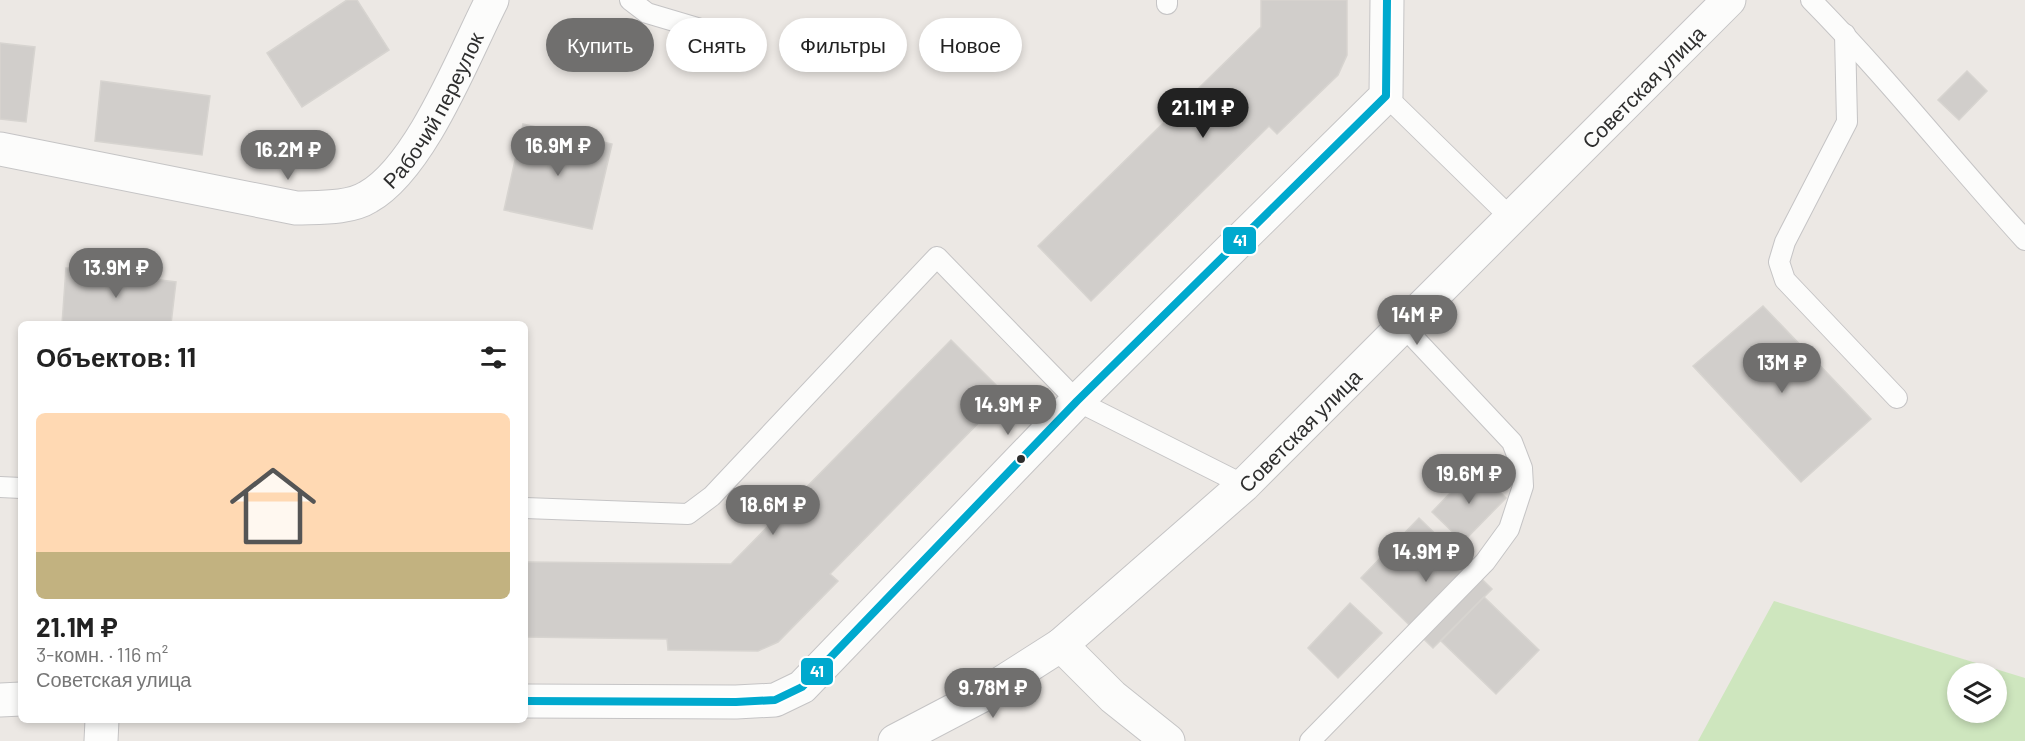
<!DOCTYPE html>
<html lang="ru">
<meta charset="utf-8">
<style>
:root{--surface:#fff;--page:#f2f2f2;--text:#222;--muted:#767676;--line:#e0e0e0;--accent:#706f6e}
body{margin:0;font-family:Barlow,sans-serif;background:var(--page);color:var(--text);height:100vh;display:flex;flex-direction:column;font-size:22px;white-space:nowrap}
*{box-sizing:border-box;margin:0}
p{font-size:20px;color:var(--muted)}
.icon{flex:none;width:33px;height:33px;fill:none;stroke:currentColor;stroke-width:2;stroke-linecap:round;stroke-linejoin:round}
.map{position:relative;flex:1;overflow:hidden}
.details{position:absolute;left:18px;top:321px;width:510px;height:402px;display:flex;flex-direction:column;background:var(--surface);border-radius:9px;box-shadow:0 3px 9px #0003}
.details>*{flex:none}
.guide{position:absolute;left:546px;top:18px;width:570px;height:54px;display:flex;gap:12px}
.tools{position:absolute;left:1947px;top:663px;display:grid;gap:12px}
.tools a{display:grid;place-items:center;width:60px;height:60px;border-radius:50%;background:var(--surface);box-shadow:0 3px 9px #0003;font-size:30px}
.price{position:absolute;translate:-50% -51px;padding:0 14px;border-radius:21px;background:var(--accent);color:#fff;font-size:20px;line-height:39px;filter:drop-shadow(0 2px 3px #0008)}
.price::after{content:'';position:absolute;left:50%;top:36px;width:18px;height:14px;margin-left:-9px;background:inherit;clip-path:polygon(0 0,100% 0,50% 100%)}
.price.on{background:#222;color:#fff}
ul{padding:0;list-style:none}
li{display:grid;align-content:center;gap:12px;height:318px;padding:0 18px}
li+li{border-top:2px solid var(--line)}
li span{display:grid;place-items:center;height:186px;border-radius:9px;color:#555}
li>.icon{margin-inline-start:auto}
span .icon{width:108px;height:108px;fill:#fffc;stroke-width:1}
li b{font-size:26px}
h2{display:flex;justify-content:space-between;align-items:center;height:72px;padding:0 18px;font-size:26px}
.tag{padding:0 21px;border-radius:27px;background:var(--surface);box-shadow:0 3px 9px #0003;font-size:21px;line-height:54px}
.tag.on{background:var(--accent);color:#fff}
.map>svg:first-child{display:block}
.green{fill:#cee6be;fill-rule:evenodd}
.building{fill:#d1cecb;stroke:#d7d4d0;stroke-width:1.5}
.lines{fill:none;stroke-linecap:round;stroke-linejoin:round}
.service-casing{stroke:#c5c4c5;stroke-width:22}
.minor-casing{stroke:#c5c4c5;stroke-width:35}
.tertiary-casing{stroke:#c5c4c5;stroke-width:35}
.secondary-casing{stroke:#c5c4c5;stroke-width:35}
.service{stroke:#fcfcfb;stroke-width:20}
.minor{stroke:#fcfcfb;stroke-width:33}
.tertiary{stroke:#fcfcfb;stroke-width:33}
.secondary{stroke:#fcfcfb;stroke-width:33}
.bus-1-casing{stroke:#fff;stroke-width:12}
.bus-1{stroke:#00a9ce;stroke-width:8}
.bus-dot{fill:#2e2e2e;stroke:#fff;stroke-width:2}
.labels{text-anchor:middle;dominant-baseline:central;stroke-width:6;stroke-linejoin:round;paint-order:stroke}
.street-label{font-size:21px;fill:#2e2e2e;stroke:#fff}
.line-badge{stroke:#fff;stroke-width:2}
.badge-label{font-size:16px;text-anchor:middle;font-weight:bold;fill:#fff}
</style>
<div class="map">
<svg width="2025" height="741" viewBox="0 0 2025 741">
<rect width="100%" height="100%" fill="#ece8e4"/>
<!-- green -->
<path class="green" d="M 1774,601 L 2025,678 L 2025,741 L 1698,741 ZM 1958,674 L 1996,674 L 1996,712 L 1958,712 Z"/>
<!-- building -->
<g class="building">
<path d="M 347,0 L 357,0 L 389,50 L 302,107 L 267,53 Z"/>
<path d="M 1261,0 L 1347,0 L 1347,55 L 1338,75 L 1277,134 L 1269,126 L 1091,301 L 1038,246 L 1261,27 Z"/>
<path d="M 0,43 L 35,47 L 26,122 L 0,119 Z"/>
<path d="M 1967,71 L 1987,91 L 1959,120 L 1938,100 Z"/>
<path d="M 101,81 L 210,96 L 202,155 L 95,141 Z"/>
<path d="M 523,124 L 612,144 L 592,229 L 504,210 Z"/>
<path d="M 66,268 L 176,282 L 171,324 L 62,324 Z"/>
<path d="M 1763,306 L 1871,419 L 1801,482 L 1693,366 Z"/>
<path d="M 951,340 L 1006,395 L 830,574 L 838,581 L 778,642 L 758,651 L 668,650 L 667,639 L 525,637 L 525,562 L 731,564 Z"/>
<path d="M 1475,467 L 1506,498 L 1463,542 L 1432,512 Z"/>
<path d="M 1419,518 L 1492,589 L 1433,648 L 1361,578 Z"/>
<path d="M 1484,597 L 1539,650 L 1496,694 L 1441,641 Z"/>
<path d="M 1350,603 L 1382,633 L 1338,678 L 1308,648 Z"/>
</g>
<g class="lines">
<!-- service casing -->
<g class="service-casing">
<g id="service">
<path d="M 630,0 L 647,13 L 721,35"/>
<path d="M 1811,0 C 1886,76 1953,161 2025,240"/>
<path d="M 1167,4 L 1167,0"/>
<path d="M 1845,34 L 1847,122 L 1785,242 L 1779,262 L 1785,280 L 1897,398"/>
<path d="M 1386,96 L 1510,217"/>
<path d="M 0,487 L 21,488"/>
<path d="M 525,508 L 688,514 L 712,496 L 937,257 L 1077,401 L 1244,485"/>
<path d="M 1310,741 L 1485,562 L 1509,529 L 1523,486 L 1522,468 L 1512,442 L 1402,325"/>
</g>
</g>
<!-- minor casing -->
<g class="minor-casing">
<g id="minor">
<path id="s1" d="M 0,149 L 296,208 C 318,207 349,209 368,197 C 421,167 464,55 492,0"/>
<path d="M 0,700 L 21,699"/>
<path d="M 525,701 L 736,702 L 775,700 L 802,687 L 1077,401 L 1386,96 L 1387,0"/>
<path d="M 101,741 L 102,720"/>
</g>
</g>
<!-- tertiary casing -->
<g class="tertiary-casing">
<g id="tertiary">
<path id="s2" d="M 1061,645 L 1244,485 L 1729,0"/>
</g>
</g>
<!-- secondary casing -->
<g class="secondary-casing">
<path id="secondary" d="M 895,741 L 981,696 L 1061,645 L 1113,697 L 1168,741"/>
</g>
<!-- service -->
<use href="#service" class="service"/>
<!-- minor -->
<use href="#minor" class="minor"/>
<!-- tertiary -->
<use href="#tertiary" class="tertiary"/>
<!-- secondary -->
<use href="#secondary" class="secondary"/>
<!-- bus-1 casing -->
<g class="bus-1-casing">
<path id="bus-1" d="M 525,701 L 736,702 L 775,700 L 802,687 L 1077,401 L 1386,96 L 1387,0"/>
</g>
<!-- bus-1 -->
<use href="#bus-1" class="bus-1"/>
</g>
<!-- markers -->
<circle class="bus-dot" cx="1021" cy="459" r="5"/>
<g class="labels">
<!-- street labels -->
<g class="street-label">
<text stroke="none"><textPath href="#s2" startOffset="807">Советская улица</textPath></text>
<text stroke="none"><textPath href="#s1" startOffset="486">Рабочий переулок</textPath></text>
<text stroke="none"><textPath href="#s2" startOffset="321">Советская улица</textPath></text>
</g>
</g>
<g class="line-badge">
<rect x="1222" y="226" width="35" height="29" rx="6" fill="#00a9ce"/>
<rect x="800" y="657" width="34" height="29" rx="6" fill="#00a9ce"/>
</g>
<g class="badge-label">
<text x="1240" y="246">41</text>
<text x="817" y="677">41</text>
</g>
</svg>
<div class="tools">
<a><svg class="icon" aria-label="layers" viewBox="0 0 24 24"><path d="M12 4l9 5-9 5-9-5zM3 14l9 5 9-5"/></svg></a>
</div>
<b class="price on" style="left:1203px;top:139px">21.1M ₽</b>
<b class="price" style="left:558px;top:177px">16.9M ₽</b>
<b class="price" style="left:288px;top:181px">16.2M ₽</b>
<b class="price" style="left:116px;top:299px">13.9M ₽</b>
<b class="price" style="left:1417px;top:346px">14M ₽</b>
<b class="price" style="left:1782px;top:394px">13M ₽</b>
<b class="price" style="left:1008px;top:436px">14.9M ₽</b>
<b class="price" style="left:1469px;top:505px">19.6M ₽</b>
<b class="price" style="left:773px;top:536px">18.6M ₽</b>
<b class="price" style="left:1426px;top:583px">14.9M ₽</b>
<b class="price" style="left:993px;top:719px">9.78M ₽</b>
<div class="guide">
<a class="tag on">Купить</a>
<a class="tag">Снять</a>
<a class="tag">Фильтры</a>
<a class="tag">Новое</a>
</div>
<section class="details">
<h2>Объектов: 11<svg class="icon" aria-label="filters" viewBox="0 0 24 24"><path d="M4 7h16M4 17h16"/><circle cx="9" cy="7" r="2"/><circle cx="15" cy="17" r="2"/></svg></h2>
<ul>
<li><span style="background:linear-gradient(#ffd9b3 75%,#c2b280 0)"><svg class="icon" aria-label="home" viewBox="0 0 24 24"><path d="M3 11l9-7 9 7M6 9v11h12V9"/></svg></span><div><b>21.1M ₽</b><p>3-комн. · 116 m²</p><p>Советская улица</p></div></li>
</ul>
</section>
</div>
